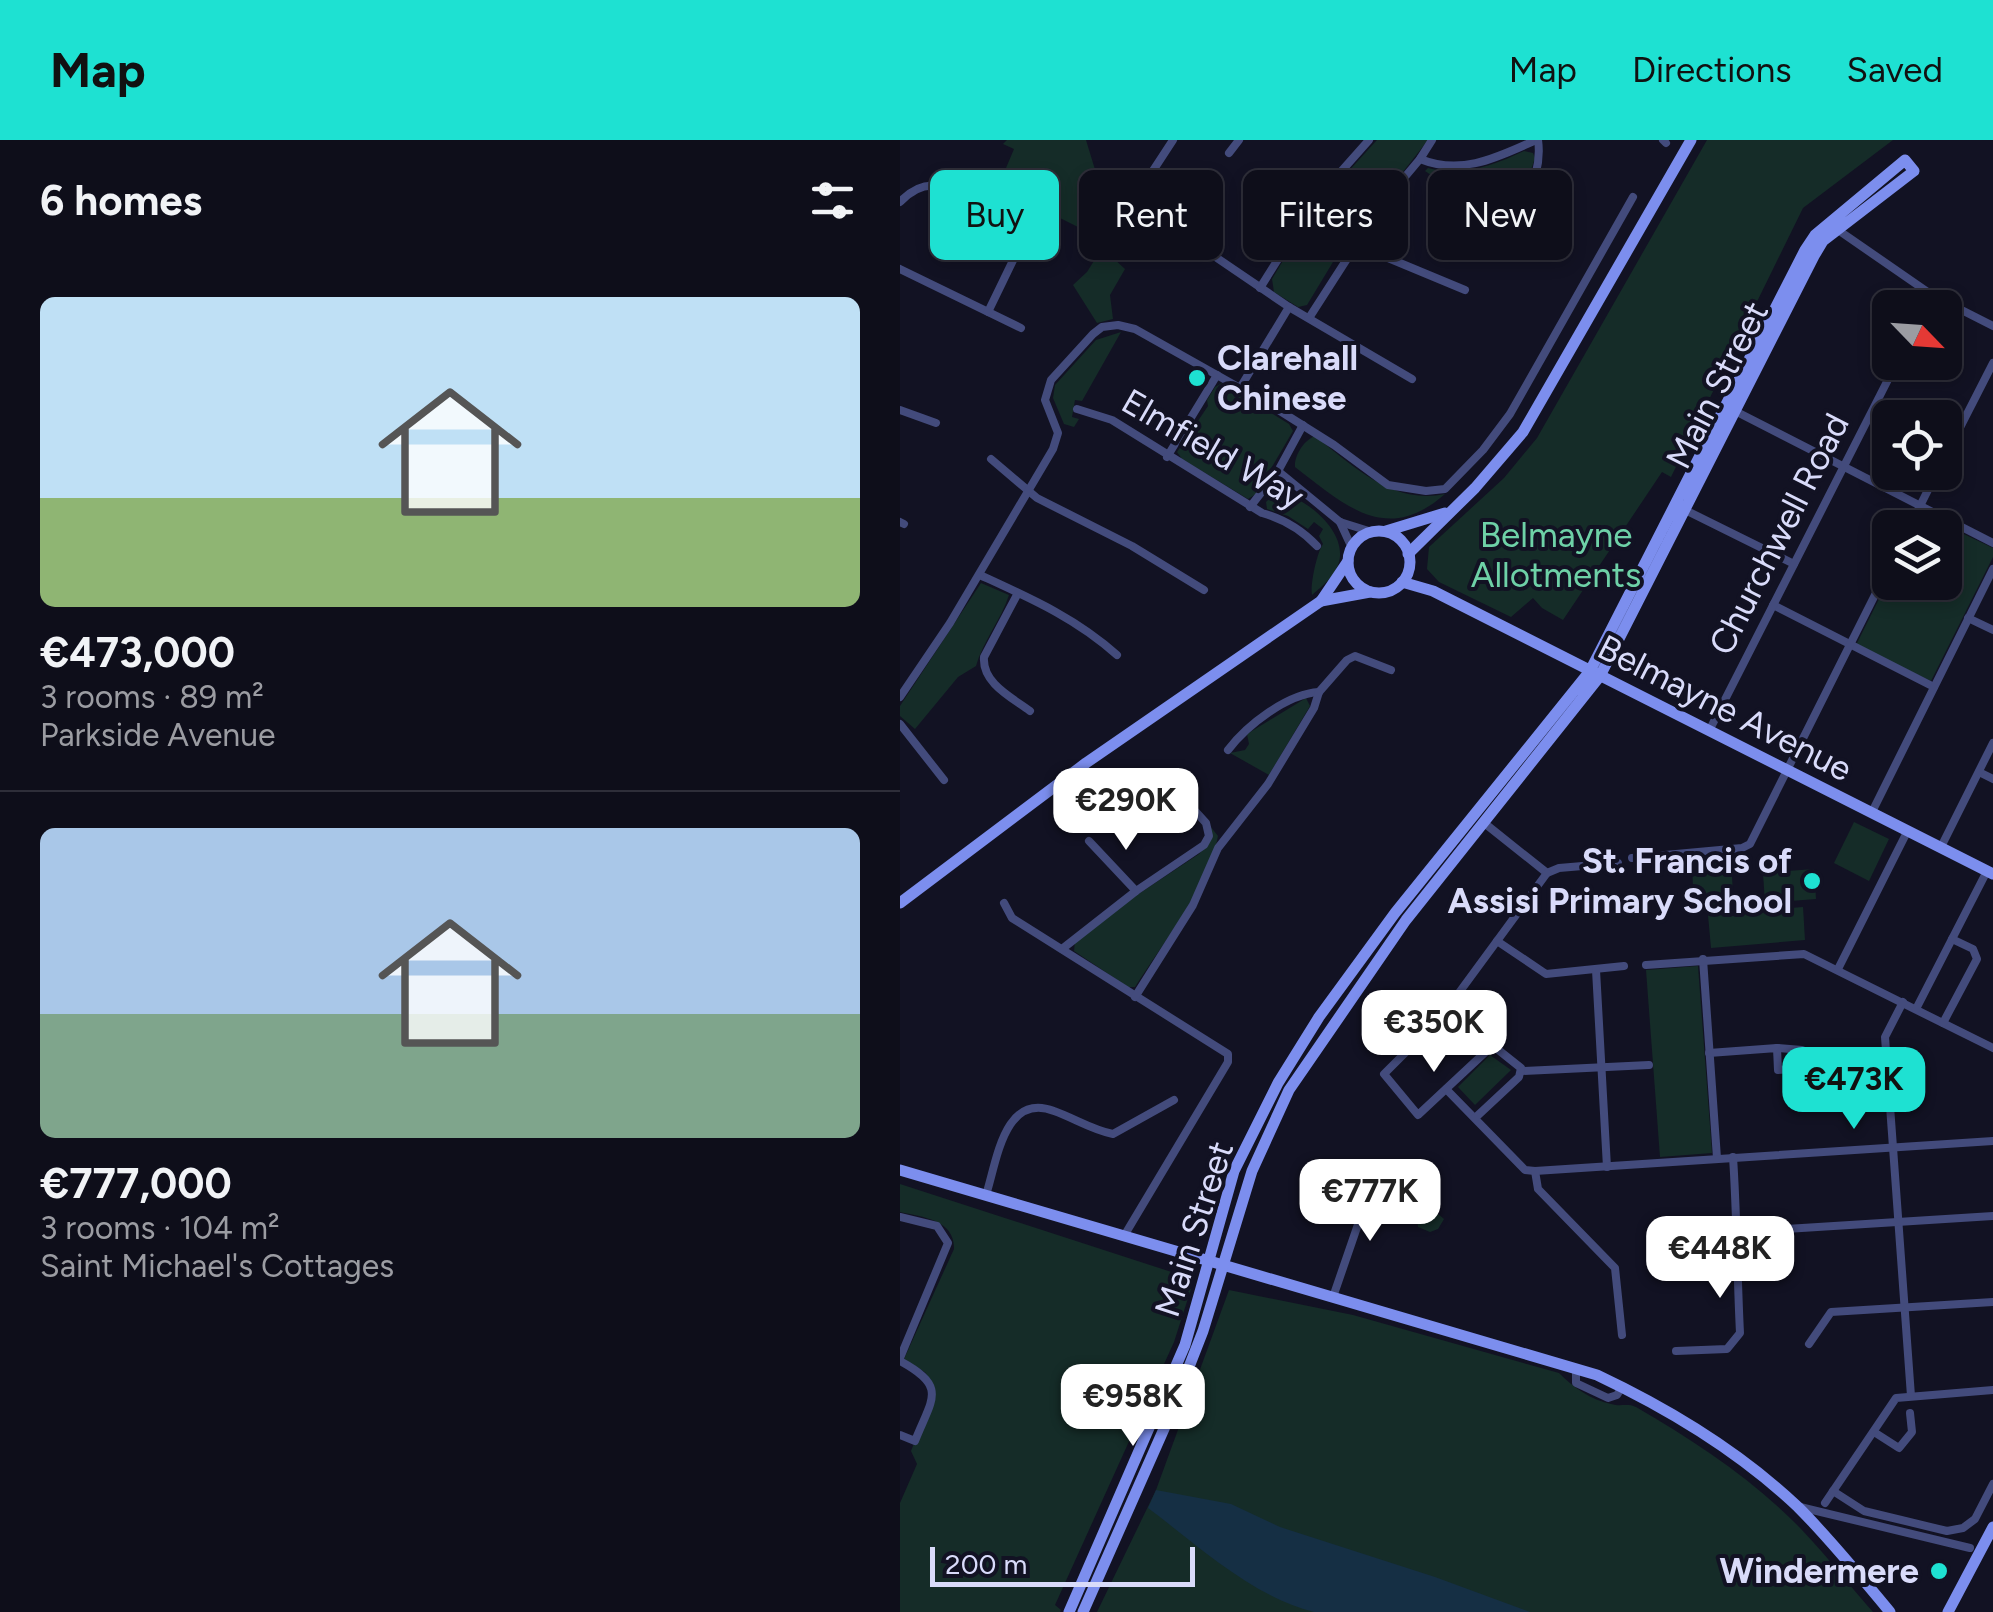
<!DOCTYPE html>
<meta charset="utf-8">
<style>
:root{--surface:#0e0e1a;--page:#1c1c27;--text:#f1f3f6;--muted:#9b9ca2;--line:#2e2e39;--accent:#1ee1d2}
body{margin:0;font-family:Figtree,sans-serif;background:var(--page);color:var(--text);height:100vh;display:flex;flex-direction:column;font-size:38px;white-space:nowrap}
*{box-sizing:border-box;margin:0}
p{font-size:32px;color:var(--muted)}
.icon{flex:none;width:55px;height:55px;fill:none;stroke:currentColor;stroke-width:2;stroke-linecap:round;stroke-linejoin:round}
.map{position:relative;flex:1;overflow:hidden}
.side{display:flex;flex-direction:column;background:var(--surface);width:900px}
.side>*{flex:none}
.top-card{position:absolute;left:30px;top:30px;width:912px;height:90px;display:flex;gap:20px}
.needle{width:65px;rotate:115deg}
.buttons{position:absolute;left:972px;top:150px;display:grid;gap:20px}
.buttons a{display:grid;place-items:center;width:90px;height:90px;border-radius:15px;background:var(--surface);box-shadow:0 5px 15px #0003,0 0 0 2px var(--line);font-size:50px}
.scale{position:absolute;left:30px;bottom:25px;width:265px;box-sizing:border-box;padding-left:10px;border:5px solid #d9dbfa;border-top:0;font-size:28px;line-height:35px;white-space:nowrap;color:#d9dbfa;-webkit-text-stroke:8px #121223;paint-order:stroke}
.price{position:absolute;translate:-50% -85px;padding:0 22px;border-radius:20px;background:#fff;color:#222;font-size:32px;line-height:65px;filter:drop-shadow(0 2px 5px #0008)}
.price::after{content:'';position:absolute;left:50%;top:60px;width:30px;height:22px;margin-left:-15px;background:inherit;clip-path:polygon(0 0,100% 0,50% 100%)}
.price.selected{background:var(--accent);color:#111}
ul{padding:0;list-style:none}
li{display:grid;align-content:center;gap:20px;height:530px;padding:0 40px}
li+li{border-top:2px solid var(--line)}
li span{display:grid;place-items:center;height:310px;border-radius:15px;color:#555}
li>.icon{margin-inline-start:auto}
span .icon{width:180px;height:180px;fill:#fffc;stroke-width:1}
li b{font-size:42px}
h2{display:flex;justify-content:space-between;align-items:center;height:120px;padding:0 40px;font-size:42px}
.pill{padding:0 35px;border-radius:15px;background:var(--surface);box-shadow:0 5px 15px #0003,0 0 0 2px var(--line);font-size:35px;line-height:90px}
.pill.selected{background:var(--accent);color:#111}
header{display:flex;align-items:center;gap:60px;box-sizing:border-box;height:140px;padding:0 50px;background:var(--accent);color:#111}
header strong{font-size:48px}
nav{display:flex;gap:55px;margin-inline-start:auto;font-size:35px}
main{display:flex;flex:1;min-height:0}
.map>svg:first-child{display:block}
.green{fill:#152c28}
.water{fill:#152f44}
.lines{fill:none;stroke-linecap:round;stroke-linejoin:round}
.street{stroke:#434b7c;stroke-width:8}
.secondary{stroke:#7c8eee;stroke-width:11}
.poi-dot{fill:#1ee1d2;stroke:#121223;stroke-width:4}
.labels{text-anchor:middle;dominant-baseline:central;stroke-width:8;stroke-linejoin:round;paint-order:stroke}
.poi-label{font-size:35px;font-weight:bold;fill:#d9dbfa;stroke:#121223;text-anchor:end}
.street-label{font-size:35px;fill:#d9dbfa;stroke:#121223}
.park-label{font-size:35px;fill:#6ed1a7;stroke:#121223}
</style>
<header>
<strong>Map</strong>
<nav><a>Map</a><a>Directions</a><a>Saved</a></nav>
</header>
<main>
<section class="side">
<h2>6 homes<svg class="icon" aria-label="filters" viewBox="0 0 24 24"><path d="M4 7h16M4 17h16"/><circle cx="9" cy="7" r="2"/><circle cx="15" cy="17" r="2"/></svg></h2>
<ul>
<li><span style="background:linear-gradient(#bfe0f5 65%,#8fb573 0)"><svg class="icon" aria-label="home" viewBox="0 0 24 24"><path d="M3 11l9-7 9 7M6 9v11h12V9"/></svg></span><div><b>€473,000</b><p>3 rooms · 89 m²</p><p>Parkside Avenue</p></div></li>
<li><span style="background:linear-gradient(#a9c7e8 60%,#7fa58c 0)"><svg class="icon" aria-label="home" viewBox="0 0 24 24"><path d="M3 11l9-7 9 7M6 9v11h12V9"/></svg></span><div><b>€777,000</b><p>3 rooms · 104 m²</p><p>Saint Michael's Cottages</p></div></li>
</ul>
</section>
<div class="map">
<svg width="1093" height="1472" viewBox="0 0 1093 1472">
<rect width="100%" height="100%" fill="#121223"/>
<!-- green -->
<g class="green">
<path d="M 107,0 L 186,0 L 200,46 L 227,65 L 207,91 L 194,95 L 98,47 L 114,9 L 103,4 Z"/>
<path d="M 477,0 L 528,0 L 436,117 L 407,165 L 398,167 L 374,152 L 372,139 L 414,69 Z"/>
<path d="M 807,0 L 993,0 L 903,68 L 771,337 L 762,332 L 663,480 L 642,468 L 633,458 L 611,477 L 539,442 L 527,429 L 529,407 L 604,338 L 637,298 Z"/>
<path d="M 624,11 L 633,13 L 635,18 L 623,54 L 618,58 L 586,50 L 583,39 L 577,37 L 574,42 L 552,49 L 525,31 L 528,28 C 563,37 592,26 624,11 Z"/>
<path d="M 202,108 L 225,129 L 210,155 L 213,179 L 197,183 L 173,145 L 187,132 Z"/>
<path d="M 221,192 L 182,261 L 175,260 L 172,277 L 179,279 L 174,287 L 164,284 L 153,258 L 155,245 L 196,200 Z"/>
<path d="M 322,243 L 389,284 L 393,291 L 356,354 L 348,359 L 282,319 L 277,312 L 308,266 L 307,260 L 315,247 Z"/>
<path d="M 415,296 C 453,326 492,365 545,354 C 486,406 445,365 395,327 C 394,316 404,300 415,296 Z"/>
<path d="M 377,351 C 403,357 442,386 440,416 C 439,432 424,445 412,455 C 410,445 417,412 423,404 L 419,396 L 423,389 L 414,382 L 408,389 L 388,376 L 367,369 L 366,362 Z"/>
<path d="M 1022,374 L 1093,408 L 1093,417 L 1031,541 L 956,505 L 990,437 L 990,442 L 1045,442 L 1045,388 L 1015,387 Z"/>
<path d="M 81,443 L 109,455 C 101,480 83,501 76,526 L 58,537 L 15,589 L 0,576 L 0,566 Z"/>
<path d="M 406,558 L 410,566 L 369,635 L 330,613 L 345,610 L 349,604 L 347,594 Z"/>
<path d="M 954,682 L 989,699 L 969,741 L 934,723 Z"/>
<path d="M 310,686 L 318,696 C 310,743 261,806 235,847 L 228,847 L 174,811 L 175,801 L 234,757 L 299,714 L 308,703 Z"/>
<path d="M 831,721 L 834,770 L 794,772 L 792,723 Z"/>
<path d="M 914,729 L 916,759 L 865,763 L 863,733 Z"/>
<path d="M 903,767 L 905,800 L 811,808 L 808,775 Z"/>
<path d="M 798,826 L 812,1013 L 760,1017 L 746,830 Z"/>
<path d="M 590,915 L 611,930 L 575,965 L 558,947 Z"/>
<path d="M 0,1044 L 290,1138 L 291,1149 L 274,1202 L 155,1465 L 161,1470 L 160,1472 L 0,1472 L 0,1363 L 17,1324 L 11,1311 L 31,1260 L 26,1233 L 4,1219 L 54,1109 C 55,1080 23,1077 0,1072 Z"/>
<path d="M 479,1044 L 503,1045 L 544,1079 L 538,1089 L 530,1092 L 518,1087 L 516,1071 L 503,1061 L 474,1056 L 471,1052 Z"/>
<path d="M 329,1150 L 453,1175 L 659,1233 C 673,1247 691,1260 711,1264 C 720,1267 727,1263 736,1267 C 796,1302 854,1340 902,1390 C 927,1416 949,1445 973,1472 L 197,1472 L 256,1350 Z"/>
</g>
<!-- water -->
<path class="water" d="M 256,1350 L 331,1364 L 380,1387 L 535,1437 L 630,1472 L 414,1472 C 351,1456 299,1406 248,1368 Z"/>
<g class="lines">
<!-- street -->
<g class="street">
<path d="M 763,0 L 766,3"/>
<path d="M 329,13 L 339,0"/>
<path d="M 520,19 C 562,36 598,17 636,0"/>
<path d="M 561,47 L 620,63 C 635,48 641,20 638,0"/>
<path d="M 0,62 C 26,35 45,46 74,61"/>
<path d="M 938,90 L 1032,155 L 1093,186"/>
<path d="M 460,99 L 488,118 L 565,150"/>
<path d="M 207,101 L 273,0"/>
<path d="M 314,116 L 389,167 L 512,239"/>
<path d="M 0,129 L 121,188"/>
<path d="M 360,148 L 414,62 L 469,0"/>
<path d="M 88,172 L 135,75"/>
<path d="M 409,178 L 483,63 L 520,19 L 532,0"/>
<path d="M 340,248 L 389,167"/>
<path d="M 177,269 L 212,280 L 362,373 C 384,379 401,389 417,406"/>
<path d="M 0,270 L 36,283"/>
<path d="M 835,271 L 1093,403"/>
<path d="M 267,317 L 317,235"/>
<path d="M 1045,317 L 1093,223"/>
<path d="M 91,319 L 137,358 L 232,406 L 304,450"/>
<path d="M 378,331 L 440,382 L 472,392"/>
<path d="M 350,367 L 378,331 L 403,285"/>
<path d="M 785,370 L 894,424"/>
<path d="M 0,382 L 4,384"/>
<path d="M 440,382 L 452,408"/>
<path d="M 1009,388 L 1037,332"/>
<path d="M 80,435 C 130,458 176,478 217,515"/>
<path d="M 118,453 L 84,517 C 82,543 111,557 130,571"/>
<path d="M 873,465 L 1034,547"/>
<path d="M 1068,478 L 1093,490"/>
<path d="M 0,557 L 50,483 L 153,309 L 158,293 L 145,260 L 151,240 L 193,194 L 202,187 L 218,185 L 235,189 L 372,266 L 434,305 L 488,345 L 526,351 L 545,349 L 583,310 L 610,274 L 733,57"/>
<path d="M 0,584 L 44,640"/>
<path d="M 809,591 L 997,222"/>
<path d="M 328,610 C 347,585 387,554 419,552"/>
<path d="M 1079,632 L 1093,639"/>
<path d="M 972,672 L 1093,429"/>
<path d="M 583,682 L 647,733 L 659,728 L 718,723"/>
<path d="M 189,701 L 236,751"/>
<path d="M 1041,707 L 1093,603"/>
<path d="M 732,718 L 842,708 L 850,704 L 990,425"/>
<path d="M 104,763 L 112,778 L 328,914 L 328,922 L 224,1096"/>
<path d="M 597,801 L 646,834 L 724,826"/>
<path d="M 162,809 L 236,751 L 304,705 L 309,696 L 306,683 L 265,638"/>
<path d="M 803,819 L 817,1018"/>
<path d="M 746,825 L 904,814 L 1093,908"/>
<path d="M 938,829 L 1008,690"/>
<path d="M 696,830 L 707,1027"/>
<path d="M 235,857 L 293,765 L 318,708 L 368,644 L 414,568 L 419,552 L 447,520 L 455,516 L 491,530"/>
<path d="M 1003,862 L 985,897 L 1011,1256"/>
<path d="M 1016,869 L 1087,731"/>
<path d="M 1043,883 L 1077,819 L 1073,809 L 1052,799"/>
<path d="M 513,905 L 484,934 L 518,975 L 593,905"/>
<path d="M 877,908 L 902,910 L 926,925"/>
<path d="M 809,913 L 877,908 L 878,930 L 987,921"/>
<path d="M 622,931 L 749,925"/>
<path d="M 546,949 L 625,1030 L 635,1031 L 1093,1001"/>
<path d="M 575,978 L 619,937 L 621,928 L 547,869 L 647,733"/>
<path d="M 635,1031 L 638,1049 L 715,1128 L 722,1195"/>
<path d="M 86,1055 C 97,1021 104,952 154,971 C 174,978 192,990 213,994 L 274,960"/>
<path d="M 0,1077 L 37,1086 L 48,1103 L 0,1218"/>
<path d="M 837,1092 L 1093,1076"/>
<path d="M 761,1113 L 836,1108"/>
<path d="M 433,1157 L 474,1038"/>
<path d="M 909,1204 L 931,1172 L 1093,1162"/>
<path d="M 776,1211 L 827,1209 L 840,1193 C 837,1134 837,1076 833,1017"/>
<path d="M 0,1221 C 48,1247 32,1258 15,1301 L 0,1295"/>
<path d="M 676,1228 L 676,1243 L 708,1258 L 717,1255 L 722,1247"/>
<path d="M 974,1292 L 999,1308 L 1012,1292 L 1010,1273"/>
<path d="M 933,1351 L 964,1371 L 1047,1391 L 1063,1388 L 1075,1379 L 1093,1344"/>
<path d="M 925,1363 L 996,1258 L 1093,1250"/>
<path d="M 900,1367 L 1070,1408"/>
</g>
<!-- secondary -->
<g class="secondary">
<path d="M 486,391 L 545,373"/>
<circle cx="479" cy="422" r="31"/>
<path d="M 508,414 L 575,348 L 623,292 L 791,0"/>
<path d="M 502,442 L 533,451 L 1093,734"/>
<path d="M 421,461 L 470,452"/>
<path d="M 0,763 L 186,623 L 421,461 L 448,421"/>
<path d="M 0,1030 L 697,1235 C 769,1269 840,1312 898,1367 C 931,1400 960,1436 990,1472"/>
<path d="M 169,1472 L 285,1205 L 334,1031 L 378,943 L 419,877 L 495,773 L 690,531 L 905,110 L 915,95 L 1005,20 L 1014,31 L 923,101 L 914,116 L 700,536 L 506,780 L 389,950 L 352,1031 L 303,1191 L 271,1273 L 183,1472"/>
<path d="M 1048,1472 L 1093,1387"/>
</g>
</g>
<!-- markers -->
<g class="poi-dot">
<circle cx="297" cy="238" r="10"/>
<circle cx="912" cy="741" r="10"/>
<circle cx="1039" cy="1431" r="10"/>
</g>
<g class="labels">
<!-- poi labels -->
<g class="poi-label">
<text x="317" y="218" text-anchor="start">Clarehall<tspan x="317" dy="40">Chinese</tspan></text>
<text x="892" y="721">St. Francis of<tspan x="892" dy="40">Assisi Primary School</tspan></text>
<text x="1019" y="1431">Windermere</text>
</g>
<!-- street labels -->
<g class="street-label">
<text transform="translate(817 245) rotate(-63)">Main Street</text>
<text transform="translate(313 309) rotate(30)">Elmfield Way</text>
<text transform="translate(879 394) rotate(-63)">Churchwell Road</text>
<text transform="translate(825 568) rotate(27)">Belmayne Avenue</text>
<text transform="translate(294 1089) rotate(-72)">Main Street</text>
</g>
<!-- park labels -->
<g class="park-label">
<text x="656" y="395">Belmayne<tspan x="656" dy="40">Allotments</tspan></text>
</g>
</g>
</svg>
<div class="buttons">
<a><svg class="needle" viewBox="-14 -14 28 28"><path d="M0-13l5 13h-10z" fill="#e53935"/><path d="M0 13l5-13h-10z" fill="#9b9ca2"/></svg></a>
<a><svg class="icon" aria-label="locate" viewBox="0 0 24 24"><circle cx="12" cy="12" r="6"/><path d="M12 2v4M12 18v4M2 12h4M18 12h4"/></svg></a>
<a><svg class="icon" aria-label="layers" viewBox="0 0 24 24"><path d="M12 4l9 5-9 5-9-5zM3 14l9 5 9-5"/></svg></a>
</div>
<div class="scale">200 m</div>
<b class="price" style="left:226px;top:713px">€290K</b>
<b class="price" style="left:534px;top:935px">€350K</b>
<b class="price selected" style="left:954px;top:992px">€473K</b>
<b class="price" style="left:470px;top:1104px">€777K</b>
<b class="price" style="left:820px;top:1161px">€448K</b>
<b class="price" style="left:233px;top:1309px">€958K</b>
<div class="top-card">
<a class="pill selected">Buy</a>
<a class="pill">Rent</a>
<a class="pill">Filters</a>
<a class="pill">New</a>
</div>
</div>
</main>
